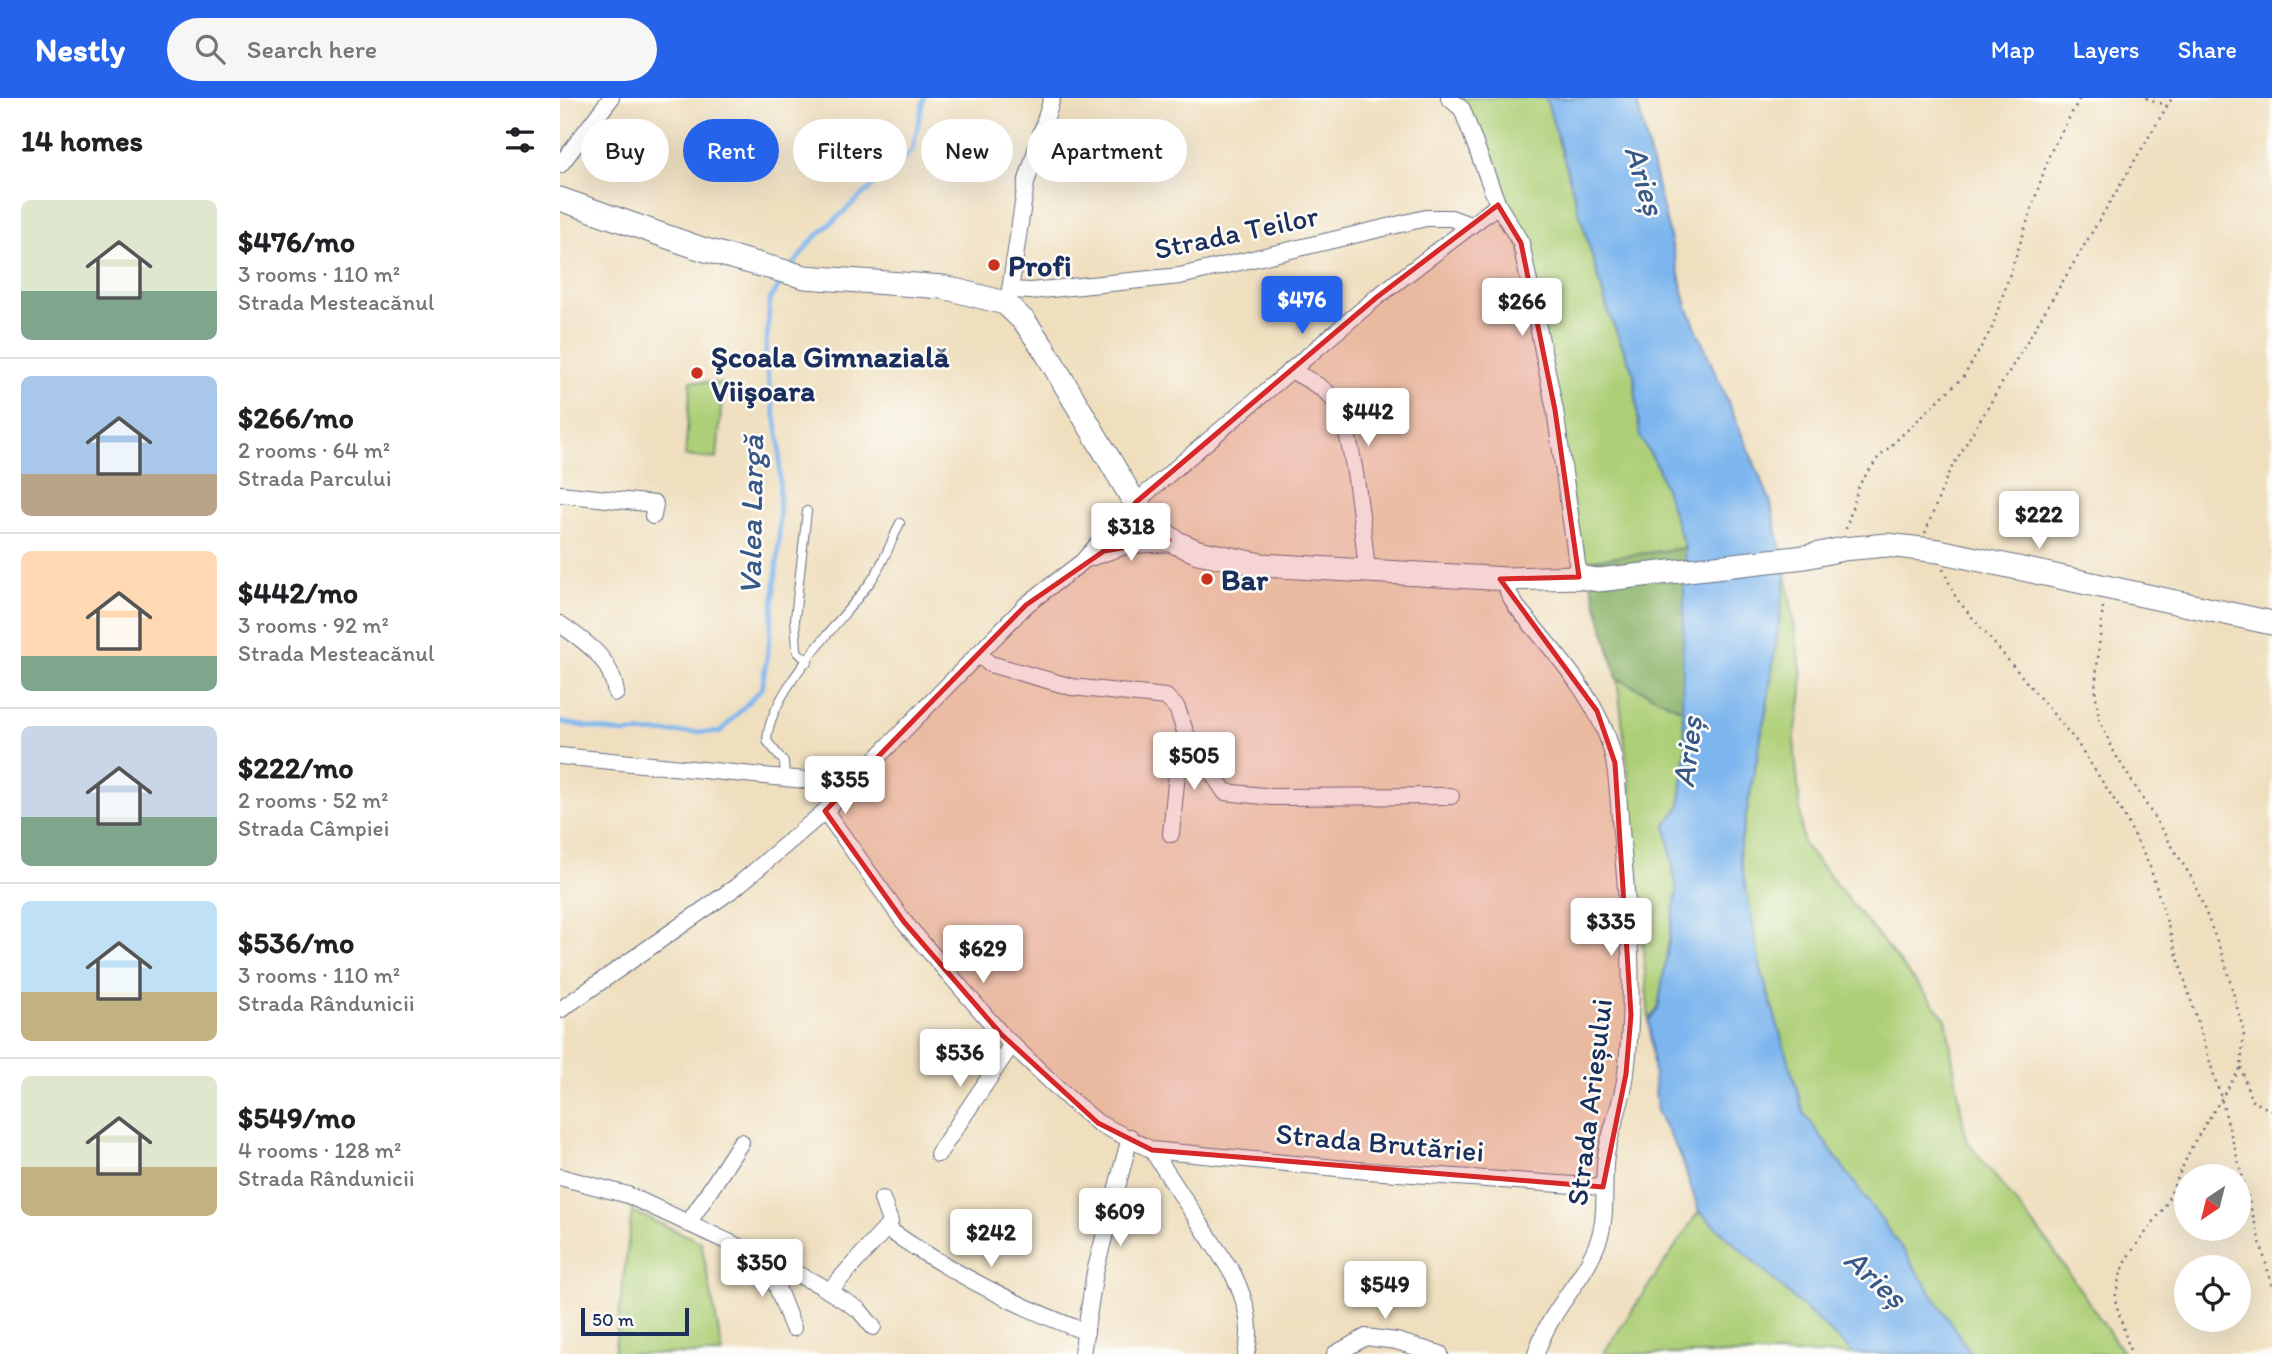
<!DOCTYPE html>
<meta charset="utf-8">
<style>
:root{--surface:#fff;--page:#f6f6f6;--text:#202124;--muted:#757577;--line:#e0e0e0;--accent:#2563eb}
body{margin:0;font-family:Itim,sans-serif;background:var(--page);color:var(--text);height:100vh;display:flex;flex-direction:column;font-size:26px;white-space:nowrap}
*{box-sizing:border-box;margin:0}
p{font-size:23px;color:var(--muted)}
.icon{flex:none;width:38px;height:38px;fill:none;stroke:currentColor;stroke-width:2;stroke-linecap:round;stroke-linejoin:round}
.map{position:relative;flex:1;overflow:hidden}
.details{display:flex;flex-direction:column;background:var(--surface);width:560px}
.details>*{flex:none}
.banner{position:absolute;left:21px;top:21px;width:665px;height:63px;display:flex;gap:14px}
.needle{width:46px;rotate:215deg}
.buttons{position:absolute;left:1614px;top:1066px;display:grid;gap:14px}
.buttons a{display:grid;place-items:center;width:77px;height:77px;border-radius:50%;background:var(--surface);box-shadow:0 7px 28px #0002;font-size:35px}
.scale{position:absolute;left:21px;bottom:18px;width:108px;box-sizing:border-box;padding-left:7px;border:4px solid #1b2f5e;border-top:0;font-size:19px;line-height:24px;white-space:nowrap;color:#1b2f5e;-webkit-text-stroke:5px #fdfcf7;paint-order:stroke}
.price{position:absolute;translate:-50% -60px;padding:0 16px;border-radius:7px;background:#fff;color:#222;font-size:23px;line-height:46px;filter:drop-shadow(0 2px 4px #0008)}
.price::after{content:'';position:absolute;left:50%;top:42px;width:21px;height:16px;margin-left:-10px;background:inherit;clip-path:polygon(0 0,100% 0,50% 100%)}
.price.selected{background:var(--accent);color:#fff}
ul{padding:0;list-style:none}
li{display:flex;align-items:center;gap:21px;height:175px;padding:0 21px}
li+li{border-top:2px solid var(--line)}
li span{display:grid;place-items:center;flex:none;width:196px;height:140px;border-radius:10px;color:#555}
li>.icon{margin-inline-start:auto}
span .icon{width:84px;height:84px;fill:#fffc;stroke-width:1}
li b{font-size:30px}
h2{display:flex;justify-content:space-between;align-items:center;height:84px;padding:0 21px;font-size:30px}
.chip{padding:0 24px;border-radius:32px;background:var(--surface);box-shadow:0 7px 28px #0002;font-size:24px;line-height:63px}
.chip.selected{background:var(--accent);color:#fff}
header{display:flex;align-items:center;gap:42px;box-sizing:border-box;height:98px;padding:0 35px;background:var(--accent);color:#fff}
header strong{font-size:33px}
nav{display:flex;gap:38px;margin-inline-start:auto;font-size:24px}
.search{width:490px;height:63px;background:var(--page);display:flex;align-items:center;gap:18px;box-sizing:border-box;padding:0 24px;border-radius:38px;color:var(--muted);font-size:26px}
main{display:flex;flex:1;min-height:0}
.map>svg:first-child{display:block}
.green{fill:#adcf77;stroke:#647f6a;stroke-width:2}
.forest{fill:#8ab268;stroke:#527063;stroke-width:2}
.water{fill:#7db6ee;stroke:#4c72a6;stroke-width:2}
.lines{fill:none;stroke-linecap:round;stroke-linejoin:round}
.stream{stroke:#7db6ee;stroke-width:4.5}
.lane-casing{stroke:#656d80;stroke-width:10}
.street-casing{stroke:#656d80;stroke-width:18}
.secondary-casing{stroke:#656d80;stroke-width:25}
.path{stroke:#656d80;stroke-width:2.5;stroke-dasharray:2 5;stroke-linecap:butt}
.lane{stroke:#fff;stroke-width:8}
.street{stroke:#fff;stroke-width:16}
.secondary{stroke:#fff;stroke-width:23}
.marked{fill:#d62828;fill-opacity:0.2;stroke:#d62828;stroke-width:5;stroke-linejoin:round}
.poi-dot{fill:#c8321e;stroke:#fdfcf7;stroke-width:2.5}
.labels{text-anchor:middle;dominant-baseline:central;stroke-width:5;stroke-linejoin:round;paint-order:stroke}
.street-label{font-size:30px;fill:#1b2f5e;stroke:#fdfcf7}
.poi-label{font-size:30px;font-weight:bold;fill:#1b2f5e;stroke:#fdfcf7;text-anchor:start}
.water-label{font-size:32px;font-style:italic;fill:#385889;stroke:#fdfcf7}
</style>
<header>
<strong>Nestly</strong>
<div class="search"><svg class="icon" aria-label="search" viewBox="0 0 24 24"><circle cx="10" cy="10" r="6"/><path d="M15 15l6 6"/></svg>Search here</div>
<nav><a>Map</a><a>Layers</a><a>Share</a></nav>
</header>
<main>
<section class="details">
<h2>14 homes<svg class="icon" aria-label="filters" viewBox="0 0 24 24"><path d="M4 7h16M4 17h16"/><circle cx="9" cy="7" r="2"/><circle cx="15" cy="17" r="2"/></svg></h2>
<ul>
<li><span style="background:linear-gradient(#dfe7d0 65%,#7fa58c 0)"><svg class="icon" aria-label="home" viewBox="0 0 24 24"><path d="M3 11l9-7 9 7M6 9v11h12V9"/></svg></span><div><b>$476/mo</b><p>3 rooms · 110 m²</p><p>Strada Mesteacănul</p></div></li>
<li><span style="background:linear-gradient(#a9c7e8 70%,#b9a48a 0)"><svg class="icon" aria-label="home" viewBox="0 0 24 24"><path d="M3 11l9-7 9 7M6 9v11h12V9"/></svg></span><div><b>$266/mo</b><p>2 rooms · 64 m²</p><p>Strada Parcului</p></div></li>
<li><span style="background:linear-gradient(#ffd9b3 75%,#7fa58c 0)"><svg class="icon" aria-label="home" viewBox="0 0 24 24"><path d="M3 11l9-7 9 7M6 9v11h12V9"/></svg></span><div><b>$442/mo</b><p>3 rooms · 92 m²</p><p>Strada Mesteacănul</p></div></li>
<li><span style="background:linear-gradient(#c9d6e8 65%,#7fa58c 0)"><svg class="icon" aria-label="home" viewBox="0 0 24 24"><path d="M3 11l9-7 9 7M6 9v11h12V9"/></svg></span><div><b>$222/mo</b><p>2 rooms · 52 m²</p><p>Strada Câmpiei</p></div></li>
<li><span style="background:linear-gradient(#bfe0f5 65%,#c2b280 0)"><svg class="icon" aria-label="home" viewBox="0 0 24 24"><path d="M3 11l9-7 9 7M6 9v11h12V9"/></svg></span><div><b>$536/mo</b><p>3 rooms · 110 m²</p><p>Strada Rândunicii</p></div></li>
<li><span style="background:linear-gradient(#dfe7d0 65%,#c2b280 0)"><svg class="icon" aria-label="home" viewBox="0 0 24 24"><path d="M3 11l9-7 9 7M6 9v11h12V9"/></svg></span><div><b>$549/mo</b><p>4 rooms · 128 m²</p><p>Strada Rândunicii</p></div></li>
</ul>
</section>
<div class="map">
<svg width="1712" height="1256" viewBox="0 0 1712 1256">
<rect width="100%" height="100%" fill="#fdfcf7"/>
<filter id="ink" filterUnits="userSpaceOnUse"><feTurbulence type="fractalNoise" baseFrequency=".0143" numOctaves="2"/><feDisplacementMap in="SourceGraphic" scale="14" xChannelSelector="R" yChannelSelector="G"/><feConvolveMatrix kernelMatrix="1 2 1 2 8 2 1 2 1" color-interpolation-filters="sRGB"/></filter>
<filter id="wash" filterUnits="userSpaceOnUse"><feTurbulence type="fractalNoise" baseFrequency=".00686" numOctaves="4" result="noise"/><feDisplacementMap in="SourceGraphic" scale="28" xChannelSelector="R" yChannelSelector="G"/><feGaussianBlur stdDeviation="1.57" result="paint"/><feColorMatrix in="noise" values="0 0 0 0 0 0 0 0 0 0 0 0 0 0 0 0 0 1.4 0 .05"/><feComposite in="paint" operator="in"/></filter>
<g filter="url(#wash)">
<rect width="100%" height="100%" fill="#efdfbf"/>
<!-- green -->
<g class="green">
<path d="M 883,0 L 986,0 L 1049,216 L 1074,276 L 1080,339 L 1097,367 L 1125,450 L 1025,463 L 960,150 L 901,15 Z"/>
<path d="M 131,283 L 163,286 L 157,361 L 125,358 Z"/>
<path d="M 1226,475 L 1242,577 L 1242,596 L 1234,642 L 1243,746 L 1386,921 L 1406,1042 L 1489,1146 L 1564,1256 L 1411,1256 L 1345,1155 L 1244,1015 L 1199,865 L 1179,753 L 1207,608 Z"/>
<path d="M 1057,580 L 1122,612 L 1126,647 L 1120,708 L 1106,727 L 1117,793 L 1098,911 L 1089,922 L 1070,688 Z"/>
<path d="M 72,1113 L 141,1144 L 163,1256 L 54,1256 Z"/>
<path d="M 1139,1113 L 1287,1247 L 1294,1256 L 1043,1256 Z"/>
</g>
<!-- forest -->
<path class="forest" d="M 1125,450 L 1122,612 L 1057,580 L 1025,463 Z"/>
<!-- water -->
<path class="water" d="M 986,0 L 1076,0 L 1127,209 L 1210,402 L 1226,475 L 1207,608 L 1179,753 L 1201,872 L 1244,1015 L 1345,1155 L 1411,1256 L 1294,1256 L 1139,1113 L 1121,1059 L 1097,1013 L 1089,922 L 1098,911 L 1117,793 L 1106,727 L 1120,708 L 1126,647 L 1122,612 L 1125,450 L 1097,367 L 1080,339 L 1074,276 L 1049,216 Z"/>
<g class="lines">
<!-- stream -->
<g class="stream">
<path d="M 232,169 L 251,143 L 352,53 L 364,0"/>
<path d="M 0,624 L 62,635 L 160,634 L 202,590 L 210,538 L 219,445 L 220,347 L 205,261 L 210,201 L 225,179"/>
</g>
</g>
</g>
<g filter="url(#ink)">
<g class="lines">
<!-- lane casing -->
<g class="lane-casing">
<g id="lane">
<path d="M 247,413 L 235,520 L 237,553 L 248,564"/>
<path d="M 225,680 L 224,664 L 207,643 C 209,593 282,523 311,483 C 323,466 331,444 340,425"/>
</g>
</g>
<!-- street casing -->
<g class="street-casing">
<g id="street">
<path d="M 889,0 L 902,11 L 938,107 L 961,145 L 995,312 L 1019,479"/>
<path d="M 0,67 L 51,0"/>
<path d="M 450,192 L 471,193 L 620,178 L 866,120 L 891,120 L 910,127"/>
<path d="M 449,199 L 466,85 L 492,0"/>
<path d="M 731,272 C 744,280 761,287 771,299 C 794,324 803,437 807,473"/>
<path d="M 0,396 L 95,406 L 93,418"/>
<path d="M 527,461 L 568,447 L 617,445"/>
<path d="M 947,481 L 948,494 L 956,508 C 988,547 1029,590 1047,638 C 1058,667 1058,700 1061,732 C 1068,812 1076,895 1066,975 C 1063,1004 1051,1029 1046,1057 C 1042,1085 1048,1114 1039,1141 C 1025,1182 989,1212 976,1256"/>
<path d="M 0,526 C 27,545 51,560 56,595"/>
<path d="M 419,557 L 430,566 L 512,589 L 606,599 L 617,610 L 626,636 L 665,694 L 712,699 L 891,698"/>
<path d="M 0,658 L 255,683 L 280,697"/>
<path d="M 265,713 L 344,824 L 441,936 L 508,1000 L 538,1025 L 592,1052 L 673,1176 C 685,1201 694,1228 686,1256"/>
<path d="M 611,736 L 620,644 L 626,636"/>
<path d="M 0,912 L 176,789 L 265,713 L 466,507 L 522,464 L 575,405 L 817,199 L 938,107"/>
<path d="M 592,1052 L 808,1073 L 1043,1089"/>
<path d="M 378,1056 L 452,946"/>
<path d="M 0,1079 L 68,1097 L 258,1186 L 299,1212 L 313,1229"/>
<path d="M 128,1126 L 181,1044"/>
<path d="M 326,1130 C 387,1172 456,1208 526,1234"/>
<path d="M 215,1167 L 215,1184 L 233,1230"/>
<path d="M 269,1193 L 328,1128 L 330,1124 L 322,1101"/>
<path d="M 522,1256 L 535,1174 L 570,1039"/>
<path d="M 775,1256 L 806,1239 L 836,1243 L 880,1256"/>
</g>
</g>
<!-- secondary casing -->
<g class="secondary-casing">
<path id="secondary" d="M 0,101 L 142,151 L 245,179 L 383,189 L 445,205 L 465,224 L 484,251 L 575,405 L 600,433 L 617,445 L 638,454 L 701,467 L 947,481 L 1019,479 L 1038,482 L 1245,459 L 1283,451 L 1327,447 L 1379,453 L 1712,525"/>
</g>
<!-- path -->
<g class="path">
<path d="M 1586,0 L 1607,8"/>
<path d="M 1286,431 L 1299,387 L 1318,360 L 1404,278 L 1432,230 L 1490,55 L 1520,0"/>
<path d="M 1365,435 L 1388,376 L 1612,0"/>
<path d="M 1383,471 L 1396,500 L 1516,643 L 1564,717 L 1590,769 L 1661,1000 L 1712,1188"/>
<path d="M 1543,509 L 1535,590 L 1539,621 L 1555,656 L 1633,782 L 1664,861 L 1684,935 L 1681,969 L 1633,1046 L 1604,1110 L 1569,1157 L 1559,1180 L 1555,1202 L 1571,1256"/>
<path d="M 1681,969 L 1691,1002 L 1712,1013"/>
</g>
<!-- lane -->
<use href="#lane" class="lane"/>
<!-- street -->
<use href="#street" class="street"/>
<!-- secondary -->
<use href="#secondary" class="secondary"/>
</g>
</g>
<!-- marked area -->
<path class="marked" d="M 938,107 L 961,145 L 995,312 L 1019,479 L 940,481 L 1037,613 L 1055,665 L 1071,917 L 1066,976 L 1043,1089 L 592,1052 L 538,1025 L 441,936 L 344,824 L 265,713 L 466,507 L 544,453 L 609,442 L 575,405 L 817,199 Z"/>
<!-- markers -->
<g class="poi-dot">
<circle cx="434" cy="167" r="7"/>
<circle cx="137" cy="275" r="7"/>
<circle cx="647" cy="481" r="7"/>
</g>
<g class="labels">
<!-- street labels -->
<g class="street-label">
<text transform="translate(676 134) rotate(-12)">Strada Teilor</text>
<text transform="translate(1029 1004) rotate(-83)">Strada Arieșului</text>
<text transform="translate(820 1044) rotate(5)">Strada Brutăriei</text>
</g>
<!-- poi labels -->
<g class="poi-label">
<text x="448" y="167">Profi</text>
<text x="151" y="258">Şcoala Gimnazială<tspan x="151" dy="34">Viişoara</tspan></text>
<text x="661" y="481">Bar</text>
</g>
<!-- water labels -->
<g class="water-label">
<text transform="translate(1085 82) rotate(73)">Arieș</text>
<text transform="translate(191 417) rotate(-89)">Valea Largă</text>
<text transform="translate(1127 654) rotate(-83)">Arieș</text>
<text transform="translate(1316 1180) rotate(42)">Arieș</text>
</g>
</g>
</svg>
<div class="buttons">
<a><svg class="needle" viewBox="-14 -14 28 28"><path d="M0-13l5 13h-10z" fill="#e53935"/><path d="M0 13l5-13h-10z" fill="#757577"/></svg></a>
<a><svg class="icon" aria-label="locate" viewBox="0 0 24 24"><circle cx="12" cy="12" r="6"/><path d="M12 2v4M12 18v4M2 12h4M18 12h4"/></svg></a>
</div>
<div class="scale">50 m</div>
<b class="price selected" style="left:742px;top:238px">$476</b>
<b class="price" style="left:962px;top:240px">$266</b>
<b class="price" style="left:808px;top:350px">$442</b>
<b class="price" style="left:1479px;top:453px">$222</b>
<b class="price" style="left:571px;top:465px">$318</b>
<b class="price" style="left:634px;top:694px">$505</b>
<b class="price" style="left:285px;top:718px">$355</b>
<b class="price" style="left:1051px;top:860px">$335</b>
<b class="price" style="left:423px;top:887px">$629</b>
<b class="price" style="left:400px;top:991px">$536</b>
<b class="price" style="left:560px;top:1150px">$609</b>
<b class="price" style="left:431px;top:1171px">$242</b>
<b class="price" style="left:202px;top:1201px">$350</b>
<b class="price" style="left:825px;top:1223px">$549</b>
<div class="banner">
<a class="chip">Buy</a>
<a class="chip selected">Rent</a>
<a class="chip">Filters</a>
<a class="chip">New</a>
<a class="chip">Apartment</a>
</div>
</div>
</main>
